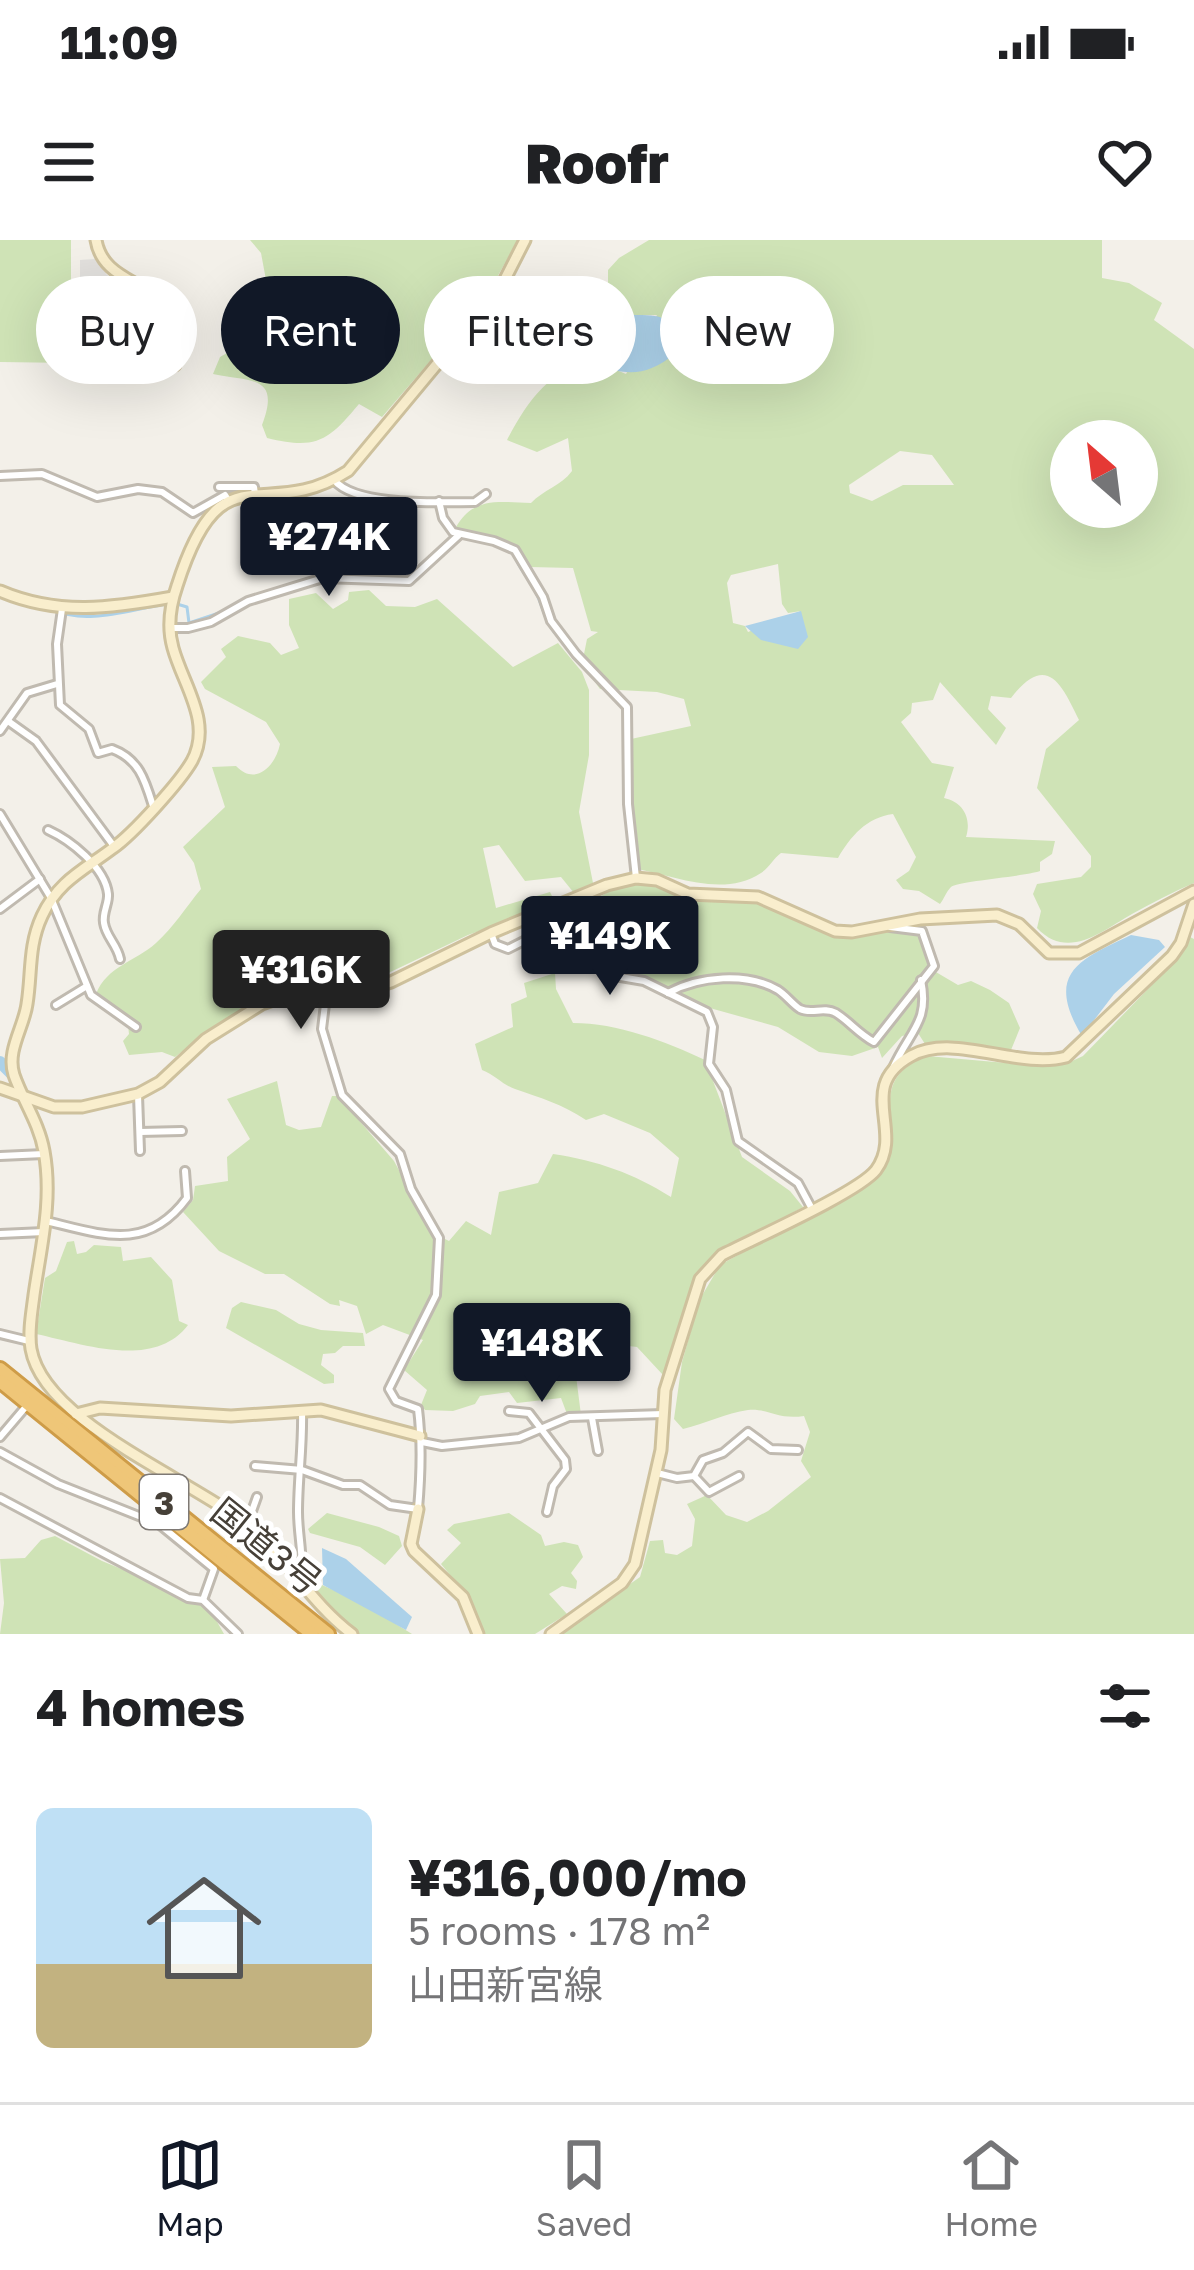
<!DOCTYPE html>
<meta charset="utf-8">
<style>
:root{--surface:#fff;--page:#f2f2f2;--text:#202124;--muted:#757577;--line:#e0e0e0;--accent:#111827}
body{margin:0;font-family:"Golos Text","Noto Sans JP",sans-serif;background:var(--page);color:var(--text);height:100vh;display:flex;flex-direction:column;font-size:45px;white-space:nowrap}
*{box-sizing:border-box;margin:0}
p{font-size:39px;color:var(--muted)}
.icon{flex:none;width:66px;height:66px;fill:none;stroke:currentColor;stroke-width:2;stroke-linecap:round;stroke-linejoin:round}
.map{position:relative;height:1394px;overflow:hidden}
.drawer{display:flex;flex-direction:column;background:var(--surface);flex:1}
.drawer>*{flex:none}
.banner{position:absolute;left:36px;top:36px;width:1122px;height:108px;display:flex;gap:24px}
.needle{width:78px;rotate:332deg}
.buttons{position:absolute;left:1050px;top:180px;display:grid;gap:24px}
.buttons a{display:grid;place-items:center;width:108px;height:108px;border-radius:50%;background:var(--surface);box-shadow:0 12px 48px #0002;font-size:60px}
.price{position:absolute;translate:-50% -102px;padding:0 27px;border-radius:12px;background:var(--accent);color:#fff;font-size:39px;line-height:78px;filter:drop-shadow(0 3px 6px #0008)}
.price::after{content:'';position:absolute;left:50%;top:72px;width:36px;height:27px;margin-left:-18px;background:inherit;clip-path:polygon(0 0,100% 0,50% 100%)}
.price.current{background:#222;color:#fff}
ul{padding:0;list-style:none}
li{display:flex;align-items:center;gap:36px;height:300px;padding:0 36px}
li+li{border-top:3px solid var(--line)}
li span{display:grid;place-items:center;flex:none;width:336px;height:240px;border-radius:18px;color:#555}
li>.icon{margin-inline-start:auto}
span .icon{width:144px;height:144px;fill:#fffc;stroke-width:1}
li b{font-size:51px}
h2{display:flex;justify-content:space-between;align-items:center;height:144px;padding:0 36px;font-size:51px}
.chip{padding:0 42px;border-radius:54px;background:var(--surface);box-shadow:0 12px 48px #0002;font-size:42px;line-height:108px}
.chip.current{background:var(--accent);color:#fff}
.status{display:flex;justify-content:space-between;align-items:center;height:84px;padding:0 60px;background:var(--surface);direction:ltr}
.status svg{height:33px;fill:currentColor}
header{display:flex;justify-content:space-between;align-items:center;height:156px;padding:0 36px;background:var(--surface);font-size:54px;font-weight:800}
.tabs{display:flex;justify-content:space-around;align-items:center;height:168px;border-top:3px solid var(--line);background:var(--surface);font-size:33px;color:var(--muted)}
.tabs a{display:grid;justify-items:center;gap:6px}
.tabs .current{color:var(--accent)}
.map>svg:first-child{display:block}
.green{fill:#cfe3b6;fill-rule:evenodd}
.parking{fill:#e2e0dd}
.water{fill:#acd1e9}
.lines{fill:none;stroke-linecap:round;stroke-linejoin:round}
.stream{stroke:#acd1e9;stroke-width:3}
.river{stroke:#acd1e9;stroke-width:12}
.street-casing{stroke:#c0bab0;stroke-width:12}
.secondary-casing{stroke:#cec19d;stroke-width:15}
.highway-casing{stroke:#ce9c48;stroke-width:18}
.street{stroke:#fff;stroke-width:6}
.secondary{stroke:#f9eecd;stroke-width:9}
.highway{stroke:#efc678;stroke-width:12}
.labels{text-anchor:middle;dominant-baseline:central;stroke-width:10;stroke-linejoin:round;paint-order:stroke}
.shield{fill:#fff;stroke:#7e7974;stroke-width:3}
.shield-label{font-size:33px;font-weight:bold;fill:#464038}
.street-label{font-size:36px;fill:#464038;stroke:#fff}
</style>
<div class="status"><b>11:09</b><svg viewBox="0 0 49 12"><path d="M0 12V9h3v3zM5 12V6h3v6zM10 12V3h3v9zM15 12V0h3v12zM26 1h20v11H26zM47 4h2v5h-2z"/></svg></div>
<header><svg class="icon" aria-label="menu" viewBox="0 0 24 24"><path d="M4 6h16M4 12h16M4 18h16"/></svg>Roofr<svg class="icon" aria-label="heart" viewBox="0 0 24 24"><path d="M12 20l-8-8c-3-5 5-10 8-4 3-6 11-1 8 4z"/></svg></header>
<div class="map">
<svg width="1194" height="1394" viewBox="0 0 1194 1394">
<rect width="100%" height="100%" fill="#f3f0e9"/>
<!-- green -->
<g class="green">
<path d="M 0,0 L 71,0 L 71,123 L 0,122 Z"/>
<path d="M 250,0 L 518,0 L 487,55 L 382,177 L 359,164 C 328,201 317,210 267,198 L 262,185 C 281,135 251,142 213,134 L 220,117 L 234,109 L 240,84 L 272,72 L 261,13 Z"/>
<path d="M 649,0 L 1102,0 L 1102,38 L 1129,43 L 1162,63 L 1154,80 L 1194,109 L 1194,643 C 1173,652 1152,663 1132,674 C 1102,691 1068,721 1037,688 L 1041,671 L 1033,654 L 1037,644 L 1081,637 L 1091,627 L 1091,616 L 1037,548 L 1046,509 L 1079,480 C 1062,445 1047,411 1011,458 L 991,456 L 988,469 L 1006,488 L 996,505 L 940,442 L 933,460 L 912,463 L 911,473 L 901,482 L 932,523 L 954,527 L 944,558 C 963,562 972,578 966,597 L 1055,601 L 1052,614 L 1040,622 L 1040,631 C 1022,637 957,641 951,647 C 946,652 944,659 940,664 L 919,651 L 903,649 L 896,640 L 909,631 L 916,617 L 893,574 C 867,577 850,597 838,618 L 781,613 C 773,619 770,627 761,633 C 721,659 673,634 630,628 L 623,521 L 631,499 L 691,486 L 684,459 L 657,452 L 600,449 L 582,424 L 587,399 L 598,392 L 591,391 L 573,328 L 530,327 L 515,308 L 501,298 L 460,293 L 456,287 C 474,256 499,262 531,263 C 543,250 561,246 572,231 L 568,198 L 537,212 L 507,200 C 533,150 566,107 626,134 L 657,75 L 625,75 L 608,46 L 608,30 L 619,18 ZM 1071,201 L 1137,201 L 1137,267 L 1071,267 ZM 900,211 L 932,215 L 954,245 L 903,245 L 872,261 L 850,253 L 849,245 ZM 778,324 L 782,364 L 788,373 L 801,371 L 748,392 L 745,386 L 733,383 L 727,343 L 731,335 Z"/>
<path d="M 369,350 L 386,366 L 415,367 L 437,359 L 513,427 L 558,403 L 582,432 L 589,450 L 589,515 L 579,572 L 593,643 L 574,653 L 561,637 L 525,641 L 499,605 L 483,608 L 496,668 L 550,652 L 556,664 L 468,695 L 359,747 L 275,753 L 218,784 L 175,817 L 162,812 L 129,815 L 123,801 L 129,794 L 127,776 L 96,754 C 107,726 135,722 156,703 C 173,688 186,667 201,649 L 194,623 L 183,607 L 225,567 L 212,527 L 236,526 C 256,547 276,525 280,504 L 266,482 L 205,449 L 201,442 L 226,417 L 221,409 L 238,396 L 270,403 L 281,415 L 299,408 L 289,385 L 289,359 L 316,353 L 333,369 L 348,360 L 349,352 Z"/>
<path d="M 642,642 L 685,658 L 752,661 L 834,696 L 857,697 L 881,691 L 919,695 L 929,728 L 958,745 L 971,741 L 990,750 L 1009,763 L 1020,788 L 1011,810 L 925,804 L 918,793 L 902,796 L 882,818 L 878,807 L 852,816 L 819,812 L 778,787 L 699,765 L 643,738 L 614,734 L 597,717 L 577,676 L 578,669 L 619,646 Z"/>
<path d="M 1190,697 L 1194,699 L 1194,1394 L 559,1394 L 640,1337 L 650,1301 L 663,1300 L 665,1313 L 677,1315 L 692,1306 L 695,1279 L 687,1264 L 707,1255 L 726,1275 L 747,1282 L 768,1271 L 811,1237 L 801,1221 L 810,1192 L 804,1176 C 777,1180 768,1168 748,1170 C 726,1173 705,1184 683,1189 L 674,1179 L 682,1122 L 700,1059 L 720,1025 L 877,938 C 914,896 858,842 927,816 L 1029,825 L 1070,822 L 1083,816 L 1179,717 Z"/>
<path d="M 555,733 L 556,749 L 573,783 C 617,783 665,801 705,820 L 742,917 L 790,951 L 803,967 L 712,1018 C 684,1051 680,1096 663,1135 L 637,1107 L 596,1102 L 589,1084 L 557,1097 L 575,1128 L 581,1175 L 567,1174 L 561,1158 L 517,1163 L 509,1152 L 480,1156 L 475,1164 L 453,1171 L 425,1170 L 421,1165 L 427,1150 L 404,1130 L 423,1100 L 383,1085 L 366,1094 L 357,1066 L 339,1060 L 340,1066 L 330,1064 L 284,1034 L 265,1034 L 219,1011 L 183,972 L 193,960 L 195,946 L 228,941 L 227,917 L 250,899 L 227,859 L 277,841 L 286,885 L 299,890 L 321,887 L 332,856 L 338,856 L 394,921 L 433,993 L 449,1001 L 466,981 L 491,995 L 499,952 L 538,943 L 553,914 C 598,921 633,933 671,957 L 679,918 L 650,893 L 604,874 L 586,880 C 562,864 541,858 515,849 C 503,845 495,835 482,830 L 475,804 L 513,787 L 511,764 L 527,757 L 524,743 Z"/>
<path d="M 74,1001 L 77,1014 L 86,1012 L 94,1005 L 121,1007 L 123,1021 L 151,1017 L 172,1040 L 179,1081 L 188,1085 C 154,1130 83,1104 36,1094 L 45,1038 L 56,1031 L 67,1002 Z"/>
<path d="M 241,1062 L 276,1070 L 299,1084 L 321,1090 L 363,1093 L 365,1106 L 343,1106 L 335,1113 L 323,1114 L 321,1125 L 334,1135 L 334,1143 L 324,1144 L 226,1088 L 232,1068 Z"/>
<path d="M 327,1273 L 379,1287 L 399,1296 L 402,1306 L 385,1325 L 360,1307 L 310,1293 L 308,1289 Z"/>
<path d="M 509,1273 L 541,1295 L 545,1306 L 564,1302 L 578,1305 L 583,1317 L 571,1333 L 577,1341 L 576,1349 L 562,1346 L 549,1354 L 567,1374 L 535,1394 L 483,1394 L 465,1353 L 441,1324 L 461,1303 L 447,1290 L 454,1284 Z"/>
<path d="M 55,1296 L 102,1321 L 207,1364 L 224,1394 L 0,1394 L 4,1363 L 0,1319 L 25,1318 L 41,1300 Z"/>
<path d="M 315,1342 L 359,1361 L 412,1394 L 359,1394 L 318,1361 L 306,1346 Z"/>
</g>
<!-- parking -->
<path class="parking" d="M 95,19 L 107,35 L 159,68 L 168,89 L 170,125 L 80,122 L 80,20 Z"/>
<!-- water -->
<g class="water">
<path d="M 625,75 C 661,75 674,72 676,113 C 639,142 625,132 582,123 L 580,113 L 592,97 Z"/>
<path d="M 801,371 L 808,397 L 798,409 L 761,400 L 745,386 Z"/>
<path d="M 1131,695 L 1159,700 L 1165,707 L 1114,754 L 1082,796 C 1044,733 1080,719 1131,695 Z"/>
<path d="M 322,1308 L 346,1319 L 412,1377 L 406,1390 L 323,1345 Z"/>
</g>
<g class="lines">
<!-- stream -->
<g class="stream">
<path d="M 513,312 C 519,330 531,340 538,357 C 546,376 546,386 563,401"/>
<path d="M 257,355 L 317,337"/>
<path d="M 0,357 L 27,364"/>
<path d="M 177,364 L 187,367 L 189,383 L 222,372"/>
<path d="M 54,370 C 88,386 133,368 168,364"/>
<path d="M 0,1208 L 59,1241"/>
</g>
<!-- river -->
<path class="river" d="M 0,822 L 11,833"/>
<!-- street casing -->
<g class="street-casing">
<g id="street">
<path d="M 0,236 L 42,234 L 97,257 L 138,249 L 162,252 L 193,273 L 225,255 L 228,260"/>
<path d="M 334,240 C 356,267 441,262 475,262 L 486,254"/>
<path d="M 219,247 L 254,247 L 255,254"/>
<path d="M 439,261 L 443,278 L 453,292 L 494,301 L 515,310 L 543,357 L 551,381 L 576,414 L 627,467 L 628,564 L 636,638"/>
<path d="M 62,369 L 57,404 L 60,465 L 89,489 L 98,513 L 112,509 C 139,519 145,540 153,566"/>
<path d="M 170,388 L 188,388 L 211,382 L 248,361 L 323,338 L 409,341 L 459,295"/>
<path d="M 8,481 L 36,501 L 113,605"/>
<path d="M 0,491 L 27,453 L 57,444"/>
<path d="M 0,574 L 51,658 L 91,755 L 136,787"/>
<path d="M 48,590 C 70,600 105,627 108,654 C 109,663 102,673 104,683 C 106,697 117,704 120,719"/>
<path d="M 0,669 L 40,639"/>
<path d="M 491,693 L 495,704 L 508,709 L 561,682 L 572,681 L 580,688 L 603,734 L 644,741 L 707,772 L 713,787 L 709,824 L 726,850 L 738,901 L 798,943 L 812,969"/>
<path d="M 668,753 C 699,736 747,732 778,750 C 786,755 792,764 800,769 C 812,775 823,766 836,773 C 850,782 859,794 874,802 L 934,726 L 922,691 L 890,687"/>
<path d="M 56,765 L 87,746"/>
<path d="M 893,828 C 910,790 930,782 921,740"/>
<path d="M 138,855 L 140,911"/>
<path d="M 140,892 L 182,891"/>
<path d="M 0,916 L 44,914"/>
<path d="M 46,981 C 104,995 147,1012 187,958 L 185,931"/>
<path d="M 0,994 L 44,992"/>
<path d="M 0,1094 L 29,1101"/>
<path d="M 509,1171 L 529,1173 L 565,1220 L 566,1229 L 553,1246 L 547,1272"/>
<path d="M 592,1178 L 598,1211"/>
<path d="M 0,1197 L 29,1163"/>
<path d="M 422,1202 L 442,1206 L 519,1198 L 569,1177 L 663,1174"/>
<path d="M 0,1212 L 58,1244 L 159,1284 L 214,1329 L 203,1360"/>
<path d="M 255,1226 L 302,1230 L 343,1245 L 360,1245 L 390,1265 L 418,1269 C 421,1235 422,1201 418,1169 L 396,1161 L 389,1149 L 436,1055 L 439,998 L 411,949 L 400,914 L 342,855 L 322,789 L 326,756"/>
<path d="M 657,1233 L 677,1238 L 694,1236 L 703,1220 L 723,1213 L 748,1192 L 771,1209 L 798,1210"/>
<path d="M 694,1236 L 709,1252 L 739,1236"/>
<path d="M 0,1258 L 188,1358 L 203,1360 L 238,1394"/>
<path d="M 247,1285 L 257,1257"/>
<path d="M 301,1341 C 304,1316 298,1296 298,1272 C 298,1238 303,1205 302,1172"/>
</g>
</g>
<!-- secondary casing -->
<g class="secondary-casing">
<g id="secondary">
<path d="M 96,0 C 103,43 154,40 170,75 C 177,90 175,108 175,125"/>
<path d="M 0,351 C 58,376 112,368 173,357"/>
<path d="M 0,848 L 54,867 L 82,867 L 138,854 L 160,842 L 206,799 L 262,764 L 279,758 L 362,751 L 391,742 L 491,693 L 607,645 L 636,638 L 657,640 L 688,654 L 758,657 L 835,691 L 852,692 L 920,679 L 997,675 L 1019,684 L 1049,713 L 1079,713 L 1194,651"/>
<path d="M 76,1174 L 100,1168 L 231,1176 L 321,1170 L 420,1196"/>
<path d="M 418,1269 L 411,1304 L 414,1311 L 463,1357 L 478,1394"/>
<path d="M 352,1394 C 312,1364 289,1321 252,1289 C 197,1241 44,1184 31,1109 C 28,1091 32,1072 34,1055 C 41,1006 53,960 44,911 C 39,883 23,861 14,835 C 6,811 24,787 27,764 C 32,733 28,706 42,676 C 58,641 84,630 113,608 C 133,594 180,542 192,521 C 213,482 183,445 173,408 C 167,387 170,366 177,346 C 222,204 262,286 348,231 L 501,47 L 525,0"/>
<path d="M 551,1394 L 622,1343 L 635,1324 L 661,1210 L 665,1150 L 700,1039 L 722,1015 C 753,999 859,952 876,930 C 905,891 855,847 911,816 C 954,792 1018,830 1066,817 L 1172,716 L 1181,703 L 1194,664"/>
</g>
</g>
<!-- highway casing -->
<g class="highway-casing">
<g id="highway">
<path d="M 0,1129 L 328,1394"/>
<path d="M 0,1141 L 312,1394"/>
</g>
</g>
<!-- street -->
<use href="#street" class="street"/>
<!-- secondary -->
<use href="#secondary" class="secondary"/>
<!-- highway -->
<use href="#highway" class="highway"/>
</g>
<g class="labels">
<!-- shield labels -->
<rect class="shield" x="140" y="1235" width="48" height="54" rx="9"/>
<g class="shield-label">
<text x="164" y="1262">3</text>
</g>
<!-- street labels -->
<g class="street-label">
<text transform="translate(267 1306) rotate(39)">国道3号</text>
</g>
</g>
</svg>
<div class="buttons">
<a><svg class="needle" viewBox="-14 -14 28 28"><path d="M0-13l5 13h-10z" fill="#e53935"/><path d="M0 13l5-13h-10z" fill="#757577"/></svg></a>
</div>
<b class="price" style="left:329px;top:359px">¥274K</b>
<b class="price" style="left:610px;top:758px">¥149K</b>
<b class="price current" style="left:301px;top:792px">¥316K</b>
<b class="price" style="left:542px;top:1165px">¥148K</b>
<div class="banner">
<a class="chip">Buy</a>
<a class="chip current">Rent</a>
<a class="chip">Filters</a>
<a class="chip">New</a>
</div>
</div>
<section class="drawer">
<h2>4 homes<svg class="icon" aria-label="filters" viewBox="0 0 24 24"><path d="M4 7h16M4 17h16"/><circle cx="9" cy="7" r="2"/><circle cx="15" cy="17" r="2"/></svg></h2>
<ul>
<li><span style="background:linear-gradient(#bfe0f5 65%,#c2b280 0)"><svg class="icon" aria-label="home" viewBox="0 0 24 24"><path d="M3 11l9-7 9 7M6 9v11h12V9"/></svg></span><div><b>¥316,000/mo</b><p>5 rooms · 178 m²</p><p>山田新宮線</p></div></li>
</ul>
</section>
<nav class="tabs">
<a class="current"><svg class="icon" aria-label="map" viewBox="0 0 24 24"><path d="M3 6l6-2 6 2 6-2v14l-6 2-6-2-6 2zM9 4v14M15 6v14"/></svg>Map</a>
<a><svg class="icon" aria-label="saved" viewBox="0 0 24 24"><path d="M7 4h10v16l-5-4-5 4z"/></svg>Saved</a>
<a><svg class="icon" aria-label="home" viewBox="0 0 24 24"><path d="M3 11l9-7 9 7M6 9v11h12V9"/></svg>Home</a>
</nav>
